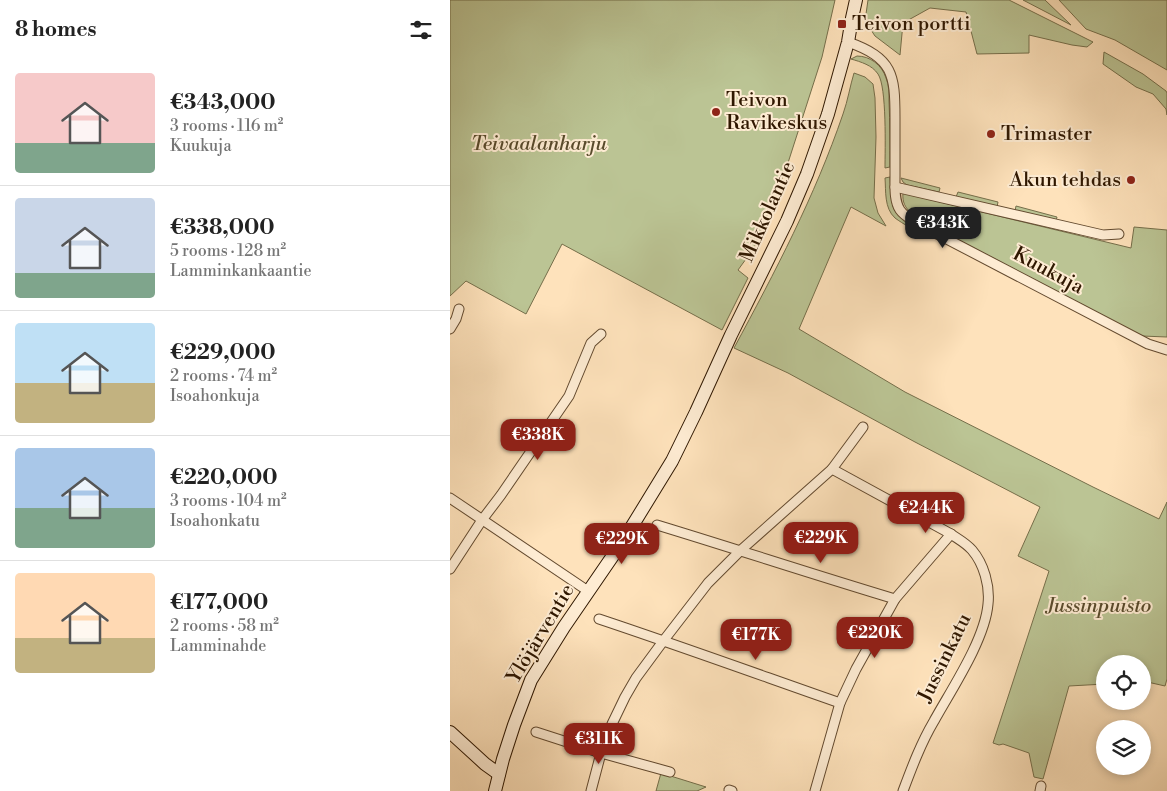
<!DOCTYPE html>
<meta charset="utf-8">
<style>
:root{--surface:#fff;--page:#f2f2f2;--text:#222;--muted:#767676;--line:#e0e0e0;--accent:#8f2418}
body{margin:0;font-family:"Libre Bodoni",serif;background:var(--page);color:var(--text);height:100vh;display:flex;flex-direction:column;font-size:19px;white-space:nowrap}
*{box-sizing:border-box;margin:0}
p{font-size:16px;color:var(--muted)}
.icon{flex:none;width:28px;height:28px;fill:none;stroke:currentColor;stroke-width:2;stroke-linecap:round;stroke-linejoin:round}
.map{position:relative;flex:1;overflow:hidden}
.details{display:flex;flex-direction:column;background:var(--surface);width:450px}
.details>*{flex:none}
.fabs{position:absolute;left:646px;top:655px;display:grid;gap:10px}
.fabs a{display:grid;place-items:center;width:55px;height:55px;border-radius:50%;background:var(--surface);box-shadow:0 2px 8px #0003;font-size:25px}
.price{position:absolute;translate:-50% -42px;padding:0 11px;border-radius:10px;background:var(--accent);color:#fff;font-size:16px;line-height:32px;filter:drop-shadow(0 1px 2px #0008)}
.price::after{content:'';position:absolute;left:50%;top:30px;width:15px;height:11px;margin-left:-8px;background:inherit;clip-path:polygon(0 0,100% 0,50% 100%)}
.price.current{background:#222;color:#fff}
ul{padding:0;list-style:none}
li{display:flex;align-items:center;gap:15px;height:125px;padding:0 15px}
li+li{border-top:1px solid var(--line)}
li span{display:grid;place-items:center;flex:none;width:140px;height:100px;border-radius:5px;color:#555}
li>.icon{margin-inline-start:auto}
span .icon{width:60px;height:60px;fill:#fffc;stroke-width:1}
li b{font-size:21px}
h2{display:flex;justify-content:space-between;align-items:center;height:60px;padding:0 15px;font-size:21px}
main{display:flex;flex:1;min-height:0}
.map>svg:first-child{display:block}
.green{fill:#bbc494;stroke:#756e4a}
.lines{fill:none;stroke-linecap:round;stroke-linejoin:round}
.minor-casing{stroke:#634a2f;stroke-width:11}
.secondary-casing{stroke:#2f1700;stroke-width:14}
.minor{stroke:#feecd3;stroke-width:9}
.secondary{stroke:#feecd3;stroke-width:12}
.poi-dot{fill:#8f2418;stroke:#feecd3;stroke-width:2}
.labels{text-anchor:middle;dominant-baseline:central;stroke-width:4;stroke-linejoin:round;paint-order:stroke}
.poi-label{font-size:20px;fill:#2f1700;stroke:#feecd3;text-anchor:start}
.park-label{font-size:20px;font-style:italic;fill:#594b2c;stroke:#feecd3}
.street-label{font-size:20px;fill:#2f1700;stroke:#feecd3}
</style>
<main>
<section class="details">
<h2>8 homes<svg class="icon" aria-label="filters" viewBox="0 0 24 24"><path d="M4 7h16M4 17h16"/><circle cx="9" cy="7" r="2"/><circle cx="15" cy="17" r="2"/></svg></h2>
<ul>
<li><span style="background:linear-gradient(#f6c9c9 70%,#7fa58c 0)"><svg class="icon" aria-label="home" viewBox="0 0 24 24"><path d="M3 11l9-7 9 7M6 9v11h12V9"/></svg></span><div><b>€343,000</b><p>3 rooms · 116 m²</p><p>Kuukuja</p></div></li>
<li><span style="background:linear-gradient(#c9d6e8 75%,#7fa58c 0)"><svg class="icon" aria-label="home" viewBox="0 0 24 24"><path d="M3 11l9-7 9 7M6 9v11h12V9"/></svg></span><div><b>€338,000</b><p>5 rooms · 128 m²</p><p>Lamminkankaantie</p></div></li>
<li><span style="background:linear-gradient(#bfe0f5 60%,#c2b280 0)"><svg class="icon" aria-label="home" viewBox="0 0 24 24"><path d="M3 11l9-7 9 7M6 9v11h12V9"/></svg></span><div><b>€229,000</b><p>2 rooms · 74 m²</p><p>Isoahonkuja</p></div></li>
<li><span style="background:linear-gradient(#a9c7e8 60%,#7fa58c 0)"><svg class="icon" aria-label="home" viewBox="0 0 24 24"><path d="M3 11l9-7 9 7M6 9v11h12V9"/></svg></span><div><b>€220,000</b><p>3 rooms · 104 m²</p><p>Isoahonkatu</p></div></li>
<li><span style="background:linear-gradient(#ffd9b3 65%,#c2b280 0)"><svg class="icon" aria-label="home" viewBox="0 0 24 24"><path d="M3 11l9-7 9 7M6 9v11h12V9"/></svg></span><div><b>€177,000</b><p>2 rooms · 58 m²</p><p>Lamminahde</p></div></li>
</ul>
</section>
<div class="map">
<svg width="717" height="791" viewBox="0 0 717 791">
<rect width="100%" height="100%" fill="#fee2bb"/>
<filter id="stains"><feTurbulence type="fractalNoise" baseFrequency=".004" numOctaves="4"/><feColorMatrix values="0 0 0 0 .2 0 0 0 0 .09 0 0 0 0 .02 0 0 0 .5 -.17"/></filter>
<radialGradient id="worn" r=".72"><stop offset=".6" stop-color="#630" stop-opacity="0"/><stop offset="1" stop-color="#630" stop-opacity=".3"/></radialGradient>
<!-- green -->
<g class="green">
<path d="M 0,0 L 385,0 L 372,57 L 337,166 L 304,248 L 288,270 L 298,278 L 272,330 L 112,244 L 76,314 L 16,281 L 0,296 Z"/>
<path d="M 418,0 L 559,0 L 643,42 L 637,47 L 622,45 L 579,35 L 579,53 L 527,54 L 516,12 L 480,8 L 453,23 L 450,55 L 425,36 L 415,21 Z"/>
<path d="M 573,0 L 595,0 L 621,25 Z"/>
<path d="M 609,0 L 717,0 L 717,70 L 665,40 L 636,29 Z"/>
<path d="M 654,52 L 693,74 L 716,91 L 717,93 L 717,115 L 716,109 L 703,94 L 686,87 L 653,64 Z"/>
<path d="M 407,56 C 420,56 432,65 436,78 C 439,85 439,93 439,101 C 440,123 440,145 440,167 L 435,168 C 435,150 437,87 428,74 C 422,65 411,62 401,59 Z"/>
<path d="M 404,73 L 415,77 L 423,84 L 425,98 L 426,137 L 424,198 L 428,213 L 436,226 L 401,207 L 349,329 L 455,392 L 643,487 L 709,519 L 717,502 L 717,679 L 715,686 L 693,681 L 692,664 L 655,664 L 655,684 L 619,686 L 593,779 L 584,777 L 579,753 L 553,744 L 549,745 L 543,743 L 599,571 L 568,556 L 590,507 L 465,442 L 338,373 L 284,348 C 325,272 365,196 393,114 C 398,100 400,86 404,73 Z"/>
<path d="M 440,177 C 441,187 440,200 444,209 C 448,217 457,219 459,227 C 454,224 449,221 445,218 C 434,208 436,191 435,178 Z"/>
<path d="M 451,178 L 490,188 L 489,192 L 457,185 L 453,182 Z"/>
<path d="M 508,192 L 548,202 L 547,207 L 506,197 Z"/>
<path d="M 453,193 L 681,248 L 684,227 L 717,230 L 717,337 L 692,336 L 480,225 C 467,217 451,211 453,193 Z"/>
<path d="M 566,206 L 607,217 L 606,221 L 565,211 Z"/>
<path d="M 211,773 L 256,787 L 247,791 L 206,791 Z"/>
</g>
<g class="lines">
<!-- minor casing -->
<g class="minor-casing">
<g id="minor">
<path d="M 398,42 C 443,58 445,74 445,118 C 445,138 445,157 445,176 C 445,187 444,201 450,210 C 454,216 462,220 468,224 L 698,344 L 717,350"/>
<path d="M 445,187 L 653,235 L 669,234"/>
<path d="M 0,329 L 6,319 L 9,309"/>
<path d="M 382,469 L 501,534 C 508,539 516,543 522,550 C 534,564 540,586 538,604 C 535,640 501,690 484,721 C 471,743 462,767 453,791"/>
<path d="M 0,498 L 138,591"/>
<path d="M 207,525 C 286,549 365,575 445,599"/>
<path d="M 0,569 L 32,520 L 51,495 L 119,396 L 141,343 L 151,334"/>
<path d="M 149,619 C 230,646 310,675 390,703"/>
<path d="M 86,732 L 151,753 L 220,772"/>
<path d="M 279,790 L 282,791"/>
<path d="M 141,791 L 151,753 L 162,724 L 175,697 L 186,678 L 214,640 L 258,583 L 291,550 L 382,469 L 413,427"/>
<path d="M 365,791 L 390,703 L 406,669 L 445,599 L 501,534"/>
<path d="M 590,791 L 591,786"/>
</g>
</g>
<!-- secondary casing -->
<g class="secondary-casing">
<g id="secondary">
<path d="M 0,732 L 35,764 L 49,774"/>
<path d="M 45,791 L 53,759 L 64,725 L 81,680 L 114,627 L 173,541 L 222,461 L 246,412 L 281,335 L 337,221 L 357,174 L 378,114 L 398,42 L 402,18 L 406,0"/>
</g>
</g>
<!-- minor -->
<use href="#minor" class="minor"/>
<!-- secondary -->
<use href="#secondary" class="secondary"/>
</g>
<!-- markers -->
<g class="poi-dot">
<rect x="387" y="19" width="10" height="10" rx="2.5"/>
<circle cx="266" cy="112" r="5"/>
<circle cx="541" cy="134" r="5"/>
<circle cx="681" cy="180" r="5"/>
</g>
<g class="labels">
<!-- poi labels -->
<g class="poi-label">
<text x="402" y="24">Teivon portti</text>
<text x="276" y="100">Teivon<tspan x="276" dy="23">Ravikeskus</tspan></text>
<text x="551" y="134">Trimaster</text>
<text x="671" y="180" text-anchor="end">Akun tehdas</text>
</g>
<!-- park labels -->
<g class="park-label">
<text x="89" y="144">Teivaalanharju</text>
<text x="649" y="606">Jussinpuisto</text>
</g>
<!-- street labels -->
<g class="street-label">
<text transform="translate(318 212) rotate(-66)">Mikkolantie</text>
<text transform="translate(598 271) rotate(28)">Kuukuja</text>
<text transform="translate(91 634) rotate(-59)">Ylöjärventie</text>
<text transform="translate(495 658) rotate(-64)">Jussinkatu</text>
</g>
</g>
<rect width="100%" height="100%" filter="url(#stains)"/>
<rect width="100%" height="100%" fill="url(#worn)"/>
</svg>
<div class="fabs">
<a><svg class="icon" aria-label="locate" viewBox="0 0 24 24"><circle cx="12" cy="12" r="6"/><path d="M12 2v4M12 18v4M2 12h4M18 12h4"/></svg></a>
<a><svg class="icon" aria-label="layers" viewBox="0 0 24 24"><path d="M12 4l9 5-9 5-9-5zM3 14l9 5 9-5"/></svg></a>
</div>
<b class="price current" style="left:493px;top:249px">€343K</b>
<b class="price" style="left:88px;top:461px">€338K</b>
<b class="price" style="left:476px;top:534px">€244K</b>
<b class="price" style="left:371px;top:564px">€229K</b>
<b class="price" style="left:172px;top:565px">€229K</b>
<b class="price" style="left:425px;top:659px">€220K</b>
<b class="price" style="left:306px;top:661px">€177K</b>
<b class="price" style="left:149px;top:765px">€311K</b>
</div>
</main>
